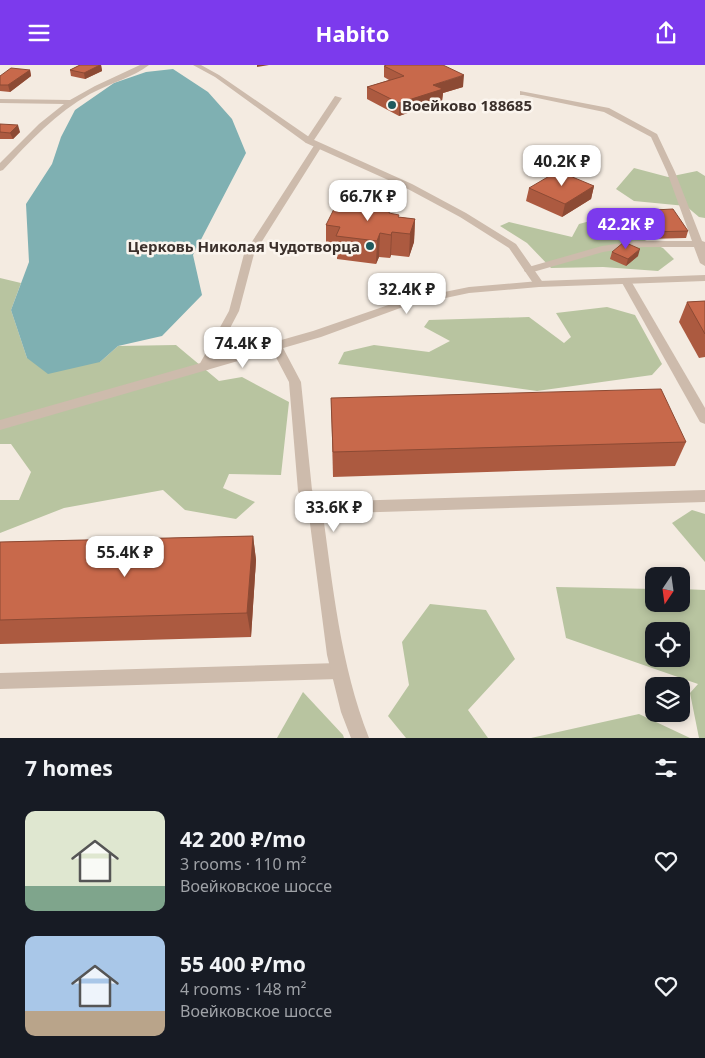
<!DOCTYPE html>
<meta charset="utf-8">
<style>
:root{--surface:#171b24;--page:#20242c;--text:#f1f3f6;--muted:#9ea1a6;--accent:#7c3aed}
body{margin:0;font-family:"Noto Sans",sans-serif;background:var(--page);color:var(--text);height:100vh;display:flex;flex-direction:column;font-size:19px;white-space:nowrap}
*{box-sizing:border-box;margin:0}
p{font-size:16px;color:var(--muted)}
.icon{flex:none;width:28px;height:28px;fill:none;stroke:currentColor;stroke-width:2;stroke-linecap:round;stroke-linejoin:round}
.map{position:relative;height:673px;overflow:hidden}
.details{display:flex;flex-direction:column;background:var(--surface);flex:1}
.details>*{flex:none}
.needle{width:32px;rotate:193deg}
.buttons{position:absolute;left:645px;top:502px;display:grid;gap:10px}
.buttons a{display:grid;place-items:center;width:45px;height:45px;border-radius:10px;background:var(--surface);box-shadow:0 2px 8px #0003;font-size:25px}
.price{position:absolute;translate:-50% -42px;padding:0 11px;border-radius:10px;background:#fff;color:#222;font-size:16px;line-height:32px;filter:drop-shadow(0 1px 2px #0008)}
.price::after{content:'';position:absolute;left:50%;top:30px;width:15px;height:11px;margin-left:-8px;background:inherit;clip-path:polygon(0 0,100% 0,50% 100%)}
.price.active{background:var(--accent);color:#fff}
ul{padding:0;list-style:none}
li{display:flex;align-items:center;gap:15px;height:125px;padding:0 25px}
li span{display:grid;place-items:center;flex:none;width:140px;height:100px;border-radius:10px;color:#555}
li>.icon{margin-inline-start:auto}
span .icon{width:60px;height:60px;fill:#fffc;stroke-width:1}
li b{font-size:21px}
h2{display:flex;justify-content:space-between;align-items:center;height:60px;padding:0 25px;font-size:21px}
header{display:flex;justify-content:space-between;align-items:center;height:65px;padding:0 25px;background:var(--accent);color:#fff;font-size:22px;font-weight:700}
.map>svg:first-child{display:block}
.green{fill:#b8c4a0;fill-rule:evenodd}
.water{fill:#7fb0b2}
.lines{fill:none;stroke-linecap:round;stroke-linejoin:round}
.service{fill:#cdbbac;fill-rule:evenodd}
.minor{fill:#cdbbac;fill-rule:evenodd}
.tertiary{fill:#cdbbac;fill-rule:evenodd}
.wall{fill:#ac5a40}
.shaded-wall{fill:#8c4a34}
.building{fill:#c8694b;stroke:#8c4a34}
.poi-dot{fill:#1f5a5e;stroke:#fbf5ee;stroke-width:2}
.labels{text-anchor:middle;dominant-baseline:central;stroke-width:5;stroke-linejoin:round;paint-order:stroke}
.far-poi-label{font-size:15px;font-weight:bold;fill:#3b302b;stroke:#fbf5ee;text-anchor:start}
</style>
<header><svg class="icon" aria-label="menu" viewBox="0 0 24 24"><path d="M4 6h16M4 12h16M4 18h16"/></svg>Habito<svg class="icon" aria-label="share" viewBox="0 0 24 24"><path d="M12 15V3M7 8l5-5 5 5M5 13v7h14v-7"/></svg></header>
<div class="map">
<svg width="705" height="673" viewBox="0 0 705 673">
<rect width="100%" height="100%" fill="#f4ebe1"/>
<!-- green -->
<g class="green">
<path d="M 634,103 L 668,112 L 697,106 L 705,111 L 705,153 L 699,152 L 686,141 L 634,136 L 616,124 Z"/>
<path d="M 620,148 L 630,153 L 640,173 L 663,183 L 674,194 L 658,206 L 603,202 L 551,203 L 527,178 L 500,161 L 509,157 L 572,172 L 579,159 Z"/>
<path d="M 0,213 L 21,218 L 11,245 L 27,293 L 100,297 L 118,281 L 176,280 L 219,316 L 242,312 L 289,337 L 281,410 L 229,409 L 223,423 L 255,437 L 236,454 L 185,445 L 163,425 L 64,443 L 0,468 L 0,435 L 19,435 L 31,407 L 11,379 L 0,379 Z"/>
<path d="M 607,242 L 635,250 L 662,299 L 652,310 L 537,326 L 338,299 L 344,287 L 374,280 L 429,287 L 450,276 L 424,262 L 429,255 L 529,252 L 564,278 L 571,272 L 556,248 Z"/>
<path d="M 692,445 L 705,449 L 705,497 L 672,458 Z"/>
<path d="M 556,522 L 654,524 L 654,539 L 681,539 L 681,524 L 705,525 L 705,673 L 699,673 L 690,628 L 698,619 L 566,573 ZM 654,566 L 681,566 L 681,594 L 654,594 Z"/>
<path d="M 430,539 L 486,545 L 515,594 L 468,645 L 488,673 L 406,673 L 388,651 L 409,620 L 402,577 Z"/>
<path d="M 303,627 L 343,670 L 344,673 L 277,673 Z"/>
<path d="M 639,649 L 690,673 L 531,673 Z"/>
</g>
<!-- water -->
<path class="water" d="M 173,4 L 208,27 L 232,54 L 246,88 L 193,190 L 202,230 L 162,271 L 118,281 L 100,297 L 48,309 L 27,293 L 11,245 L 29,197 L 26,139 L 52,99 L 61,72 L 75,45 L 114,18 L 146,7 Z"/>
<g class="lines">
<!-- service -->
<g class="service">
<path d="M 520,26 L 609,43 L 657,69 L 675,107 L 702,176 L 705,177 L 705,201 L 700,198 L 694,182 L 635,182 L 603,187 L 533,207 L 525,207 L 524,205 L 525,203 L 602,181 L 635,176 L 692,176 L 667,107 L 651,72 L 604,47 L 523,30 L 520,30 Z"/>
<path d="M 335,31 L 342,33 L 312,78 L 306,78 L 305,76 Z"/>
<path d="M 315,79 L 322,81 L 254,189 L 239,246 L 208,305 L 200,305 L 198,302 L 229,246 L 244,189 Z"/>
<path d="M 626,213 L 631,216 L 705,343 L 705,359 L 700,357 L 621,216 Z"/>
<path d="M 705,425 L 705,437 L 315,449 L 310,447 L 308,443 L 310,439 L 315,437 Z"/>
<path d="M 338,598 L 344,600 L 347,606 L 344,612 L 338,614 L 0,624 L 0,608 Z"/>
</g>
<!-- minor -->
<g class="minor">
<path d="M 140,0 L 149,0 C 134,12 108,19 90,29 C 56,48 30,76 3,105 L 0,106 L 0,98 L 39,59 L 64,39 L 0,38 L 0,34 L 70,35 L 95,21 Z"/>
<path d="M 193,0 L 201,0 L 219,10 L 312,74 L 412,119 L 466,148 L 516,179 L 544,219 L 543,221 L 535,221 L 509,183 L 460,152 L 406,123 L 306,78 L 215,12 Z"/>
<path d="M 276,277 L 282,281 L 301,317 L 312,425 L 322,443 C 333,521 340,599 369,673 L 351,673 L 341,647 L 327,590 L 308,443 L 298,426 L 289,317 L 270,281 Z"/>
</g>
<!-- tertiary -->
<path class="tertiary" d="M 705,210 L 705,216 L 539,222 L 469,228 L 403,242 L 321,272 L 0,365 L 0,355 L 313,266 L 400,236 L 469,222 L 539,216 Z"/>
</g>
<!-- wall -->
<g class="wall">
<path d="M 80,0 L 101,0 L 102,6 L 85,14 L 71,11 L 70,5 Z"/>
<path d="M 384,1 L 463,22 L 443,28 L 442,36 L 399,51 L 367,34 L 367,22 L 389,15 L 384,12 Z"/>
<path d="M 30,5 L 31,11 L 10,27 L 0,26 L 0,11 Z"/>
<path d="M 0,59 L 20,67 L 13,74 L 0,74 Z"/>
<path d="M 594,121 L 591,134 L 562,152 L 526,136 L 529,123 Z"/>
<path d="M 347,145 L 391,149 L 399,152 L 415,154 L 414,177 L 409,192 L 391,190 L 390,193 L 379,192 L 376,199 L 337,194 L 337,185 L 326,184 L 326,160 Z"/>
<path d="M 635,146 L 688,166 L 686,173 L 647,174 L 633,153 Z"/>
<path d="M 612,187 L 638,191 L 626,201 L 610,194 Z"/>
<path d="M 705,236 L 705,292 L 699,293 L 679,257 L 687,237 Z"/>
<path d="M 331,333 L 686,377 L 675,401 L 333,412 Z"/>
<path d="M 253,471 L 256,495 L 251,572 L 0,579 L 0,477 Z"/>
</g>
<!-- shaded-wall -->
<g class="shaded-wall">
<path d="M 100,0 L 101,0 L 102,6 L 85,14 L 84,8 Z"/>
<path d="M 257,0 L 269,0 L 257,2 Z"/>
<path d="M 30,5 L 31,11 L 10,27 L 8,20 Z"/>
<path d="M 464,10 L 463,22 L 443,28 L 442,36 L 399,51 L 399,38 L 433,20 Z"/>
<path d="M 18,60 L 20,67 L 13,74 L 10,68 Z"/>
<path d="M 594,121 L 591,134 L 562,152 L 565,139 Z"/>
<path d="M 415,154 L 414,177 L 409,192 L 410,169 Z"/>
<path d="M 392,167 L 391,190 L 390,193 L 391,170 Z"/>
<path d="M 380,168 L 379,192 L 376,199 L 377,176 Z"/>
<path d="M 640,184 L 638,191 L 626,201 L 628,194 Z"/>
<path d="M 253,471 L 256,495 L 251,572 L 247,548 Z"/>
</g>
<!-- building -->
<g class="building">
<path d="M 80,0 L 100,0 L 84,8 L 70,5 Z"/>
<path d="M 387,0 L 443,0 L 464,10 L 433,20 L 443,24 L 399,38 L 367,22 L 404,11 L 384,1 Z"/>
<path d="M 11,3 L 30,5 L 8,20 L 0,20 L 0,11 Z"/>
<path d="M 0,59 L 18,60 L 10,68 L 0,67 Z"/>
<path d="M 558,106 L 594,121 L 565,139 L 529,123 Z"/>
<path d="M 351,137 L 391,142 L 389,148 L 399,150 L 398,152 L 415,154 L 410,169 L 392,167 L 391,170 L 380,168 L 377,176 L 336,171 L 340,162 L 326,160 L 334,144 L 347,145 Z"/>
<path d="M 673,144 L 688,166 L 649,167 L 635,146 Z"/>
<path d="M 624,177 L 640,184 L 628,194 L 612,187 Z"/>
<path d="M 705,236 L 705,269 L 687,237 Z"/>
<path d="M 661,324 L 686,377 L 333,387 L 331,333 Z"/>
<path d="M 253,471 L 247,548 L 0,555 L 0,477 Z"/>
</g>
<!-- markers -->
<g class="poi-dot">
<circle cx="392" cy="40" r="5"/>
<circle cx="370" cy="181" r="5"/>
</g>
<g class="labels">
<!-- far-poi labels -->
<g class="far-poi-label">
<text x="402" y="40">Воейково 188685</text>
<text x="360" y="181" text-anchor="end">Церковь Николая Чудотворца</text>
</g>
</g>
</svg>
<div class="buttons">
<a><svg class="needle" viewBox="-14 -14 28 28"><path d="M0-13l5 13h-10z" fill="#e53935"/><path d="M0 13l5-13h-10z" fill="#9ea1a6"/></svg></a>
<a><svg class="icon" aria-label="locate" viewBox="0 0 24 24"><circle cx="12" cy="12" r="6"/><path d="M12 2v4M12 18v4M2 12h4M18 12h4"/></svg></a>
<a><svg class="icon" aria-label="layers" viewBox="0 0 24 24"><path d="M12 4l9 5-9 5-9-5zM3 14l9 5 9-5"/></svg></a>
</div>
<b class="price" style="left:562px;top:122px">40.2K ₽</b>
<b class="price" style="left:368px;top:157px">66.7K ₽</b>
<b class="price active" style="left:626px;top:185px">42.2K ₽</b>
<b class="price" style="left:407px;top:250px">32.4K ₽</b>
<b class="price" style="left:243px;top:304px">74.4K ₽</b>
<b class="price" style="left:334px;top:468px">33.6K ₽</b>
<b class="price" style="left:125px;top:513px">55.4K ₽</b>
</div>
<section class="details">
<h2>7 homes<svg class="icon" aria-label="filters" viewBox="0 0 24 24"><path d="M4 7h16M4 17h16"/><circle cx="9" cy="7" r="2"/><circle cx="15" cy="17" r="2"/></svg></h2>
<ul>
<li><span style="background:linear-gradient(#dfe7d0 75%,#7fa58c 0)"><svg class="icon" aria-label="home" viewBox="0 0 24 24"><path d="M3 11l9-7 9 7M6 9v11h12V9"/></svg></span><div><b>42 200 ₽/mo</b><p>3 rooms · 110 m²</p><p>Воейковское шоссе</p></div><svg class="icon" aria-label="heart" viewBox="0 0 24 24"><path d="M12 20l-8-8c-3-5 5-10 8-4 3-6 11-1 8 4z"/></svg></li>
<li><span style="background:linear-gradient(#a9c7e8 75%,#b9a48a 0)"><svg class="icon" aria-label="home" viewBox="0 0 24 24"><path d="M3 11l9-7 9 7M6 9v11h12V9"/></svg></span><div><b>55 400 ₽/mo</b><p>4 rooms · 148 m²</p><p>Воейковское шоссе</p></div><svg class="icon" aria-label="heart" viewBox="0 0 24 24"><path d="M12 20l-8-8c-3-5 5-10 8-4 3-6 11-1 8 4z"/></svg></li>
</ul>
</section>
